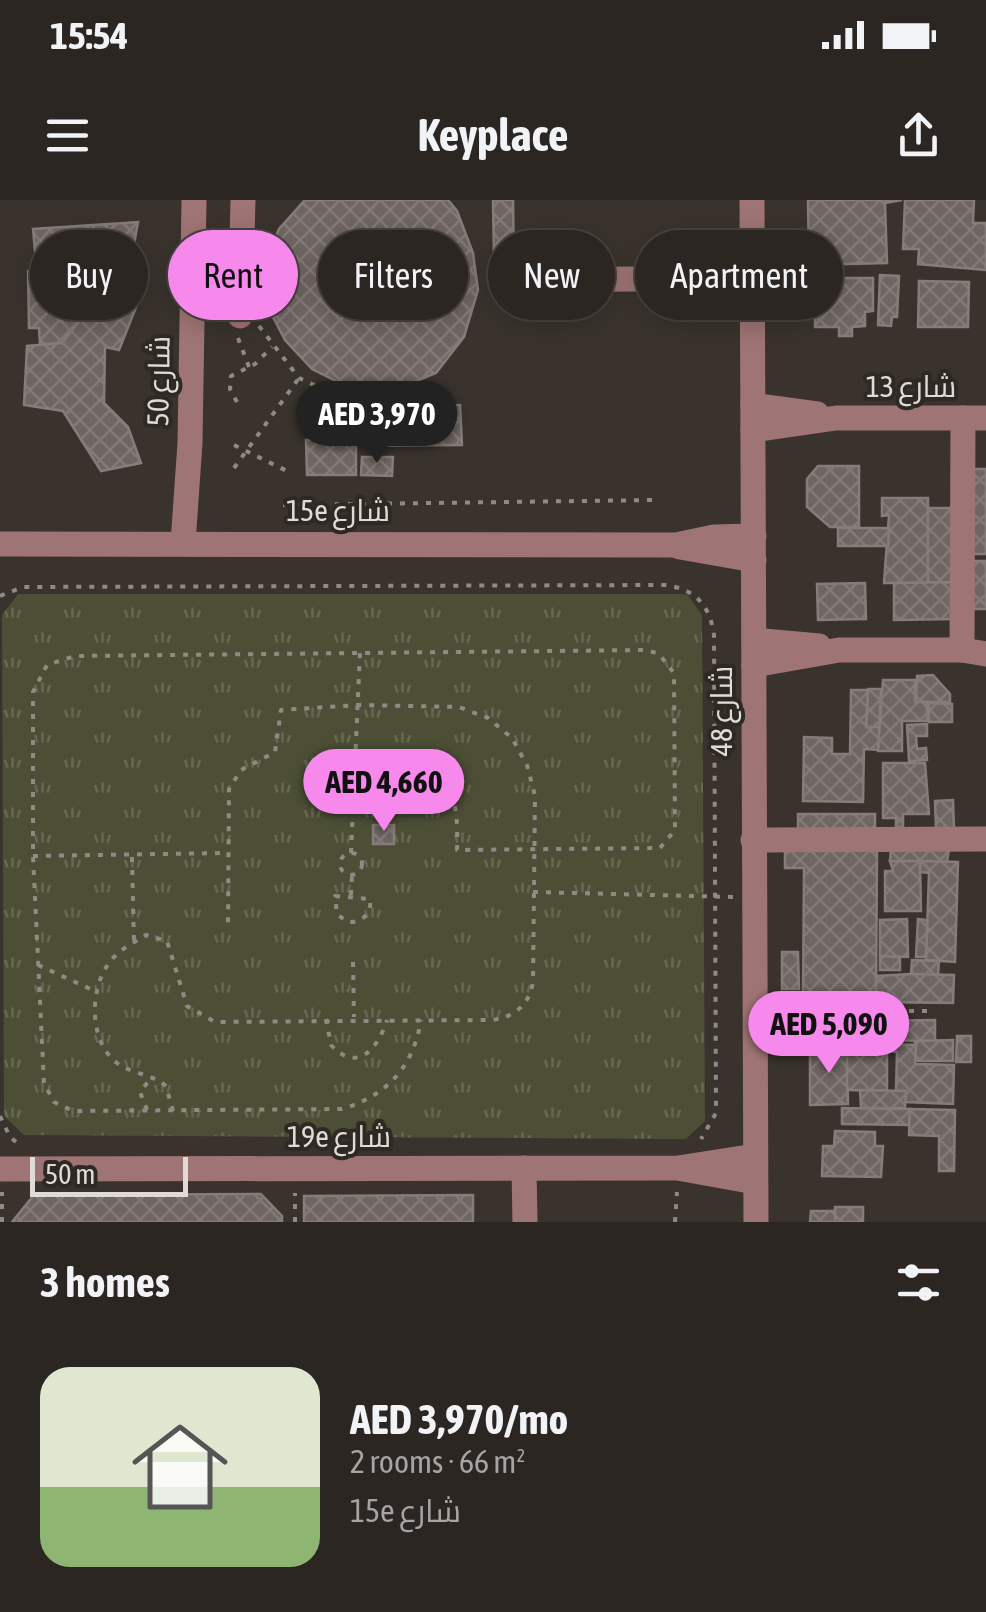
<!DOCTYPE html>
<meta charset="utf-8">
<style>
:root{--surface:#2c2622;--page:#342e2a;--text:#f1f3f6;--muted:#a6a5a5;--line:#484340;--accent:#f788ec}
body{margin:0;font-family:"Asap Condensed",Cairo,sans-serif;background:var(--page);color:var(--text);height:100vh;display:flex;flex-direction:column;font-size:38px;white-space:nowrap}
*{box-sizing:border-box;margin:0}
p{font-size:32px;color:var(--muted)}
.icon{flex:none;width:55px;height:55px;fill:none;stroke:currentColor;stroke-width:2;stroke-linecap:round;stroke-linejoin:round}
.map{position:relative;height:1022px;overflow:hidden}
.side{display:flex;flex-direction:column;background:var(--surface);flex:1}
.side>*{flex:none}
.guide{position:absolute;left:30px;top:30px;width:928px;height:90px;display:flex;gap:20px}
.scale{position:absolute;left:30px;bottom:25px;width:158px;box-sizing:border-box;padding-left:10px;border:5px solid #e0dbd8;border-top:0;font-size:28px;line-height:35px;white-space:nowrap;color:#e0dbd8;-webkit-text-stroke:8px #2f2923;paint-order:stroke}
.price{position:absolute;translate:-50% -85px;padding:0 22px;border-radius:35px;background:var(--accent);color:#111;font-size:32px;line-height:65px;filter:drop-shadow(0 2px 5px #0008)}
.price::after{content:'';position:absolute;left:50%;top:60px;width:30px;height:22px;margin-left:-15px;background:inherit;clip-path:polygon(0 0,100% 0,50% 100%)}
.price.active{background:#222;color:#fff}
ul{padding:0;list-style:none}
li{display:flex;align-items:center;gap:30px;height:250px;padding:0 40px}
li+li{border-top:2px solid var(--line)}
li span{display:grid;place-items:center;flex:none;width:280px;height:200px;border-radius:30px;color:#555}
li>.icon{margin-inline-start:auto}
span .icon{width:120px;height:120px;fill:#fffc;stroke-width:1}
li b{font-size:42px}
h2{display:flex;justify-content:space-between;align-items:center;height:120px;padding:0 40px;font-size:42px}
.pill{padding:0 35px;border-radius:45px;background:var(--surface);box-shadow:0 5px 25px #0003,0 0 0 2px var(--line);font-size:35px;line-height:90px}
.pill.active{background:var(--accent);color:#111}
.status{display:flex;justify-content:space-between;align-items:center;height:70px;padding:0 50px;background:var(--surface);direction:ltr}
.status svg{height:28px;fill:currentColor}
header{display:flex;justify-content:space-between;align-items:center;height:130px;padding:0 40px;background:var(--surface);font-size:45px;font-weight:700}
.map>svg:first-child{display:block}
.park{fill:url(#park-tufts)}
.building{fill:url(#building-cross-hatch);stroke:#867c79;stroke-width:2.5}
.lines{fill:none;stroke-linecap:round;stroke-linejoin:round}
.path{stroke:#908a85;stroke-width:4;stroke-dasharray:5 8;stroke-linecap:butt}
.minor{stroke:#9f7474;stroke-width:25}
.labels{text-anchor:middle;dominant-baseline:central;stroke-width:8;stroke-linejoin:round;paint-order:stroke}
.street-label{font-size:30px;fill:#e0dbd8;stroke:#2f2923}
</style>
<div class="status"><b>15:54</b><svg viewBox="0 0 49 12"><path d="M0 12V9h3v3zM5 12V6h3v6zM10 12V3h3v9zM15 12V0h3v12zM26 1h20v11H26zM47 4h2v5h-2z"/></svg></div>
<header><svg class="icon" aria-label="menu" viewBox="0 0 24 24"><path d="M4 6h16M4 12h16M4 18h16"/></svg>Keyplace<svg class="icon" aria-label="share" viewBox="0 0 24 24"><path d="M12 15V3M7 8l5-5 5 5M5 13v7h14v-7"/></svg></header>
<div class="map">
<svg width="986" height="1022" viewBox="0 0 986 1022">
<defs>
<pattern id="park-tufts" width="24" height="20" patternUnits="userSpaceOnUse" patternTransform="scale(2.5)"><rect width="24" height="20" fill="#4c4f36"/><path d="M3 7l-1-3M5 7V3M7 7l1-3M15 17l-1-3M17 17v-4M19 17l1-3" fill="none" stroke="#666852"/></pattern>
<pattern id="building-cross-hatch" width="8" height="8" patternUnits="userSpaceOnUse" patternTransform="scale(2.5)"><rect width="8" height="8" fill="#6f6562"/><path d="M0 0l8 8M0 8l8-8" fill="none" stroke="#837a78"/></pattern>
</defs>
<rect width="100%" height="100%" fill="#3a332d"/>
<!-- park -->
<path class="park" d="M 18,394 L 687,394 L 702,415 L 705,921 L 686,939 L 24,935 L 4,916 L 2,415 Z"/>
<!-- building -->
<g class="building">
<path d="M 305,0 L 448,0 L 457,11 L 473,53 L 478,90 L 464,137 L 436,173 L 392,191 L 344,185 L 312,169 L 285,140 L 263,98 L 269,52 L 279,29 Z"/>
<path d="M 493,0 L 513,0 L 514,61 L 494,61 Z"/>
<path d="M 808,0 L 902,0 L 885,3 L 887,63 L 809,65 Z"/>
<path d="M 905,0 L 974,0 L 973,23 L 986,23 L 986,70 L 918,64 L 919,49 L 903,49 Z"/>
<path d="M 138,22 L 130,68 L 141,69 L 143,90 L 104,89 L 62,143 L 40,145 L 39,128 L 29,128 L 28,71 L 41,69 L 42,50 L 35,51 L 33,29 Z"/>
<path d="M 880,75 L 899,76 L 897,117 L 892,117 L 891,126 L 878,125 Z"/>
<path d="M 815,78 L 873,78 L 873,111 L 865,112 L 865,126 L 852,127 L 852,136 L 839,136 L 839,127 L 815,127 Z"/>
<path d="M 919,81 L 969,82 L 968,127 L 918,127 Z"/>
<path d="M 104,89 L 143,90 L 119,150 L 105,147 L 104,203 L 128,227 L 141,263 L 101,271 L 63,211 L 24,205 L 27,146 L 62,143 Z"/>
<path d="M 460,205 L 462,245 L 370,246 L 373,207 Z"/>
<path d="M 306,240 L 356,240 L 356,275 L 307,275 Z"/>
<path d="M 362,257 L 393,257 L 392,276 L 361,275 Z"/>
<path d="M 818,266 L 859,266 L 859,327 L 830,327 L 807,307 L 807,279 Z"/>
<rect x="970" y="269" width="16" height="85"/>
<path d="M 882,298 L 928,298 L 928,383 L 884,383 L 889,315 L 882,316 Z"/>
<path d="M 928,308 L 956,308 L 956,382 L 928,383 Z"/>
<path d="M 838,328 L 889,328 L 888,346 L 838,346 Z"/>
<path d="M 969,361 L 986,361 L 986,409 L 970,409 Z"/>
<path d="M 956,382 L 956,419 L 894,420 L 894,383 Z"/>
<path d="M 865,383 L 866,419 L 818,420 L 817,384 Z"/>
<path d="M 933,475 L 950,494 L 950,502 L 916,502 L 917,476 Z"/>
<path d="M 883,480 L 915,480 L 915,502 L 927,502 L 927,521 L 902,521 L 902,551 L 878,551 Z"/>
<path d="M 868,489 L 881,489 L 879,527 L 866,527 Z"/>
<path d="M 851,490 L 868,490 L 866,527 L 879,527 L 878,550 L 864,549 L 863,602 L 803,601 L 804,537 L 832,538 L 832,554 L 850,554 Z"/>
<path d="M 929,503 L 952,504 L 952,522 L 929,522 Z"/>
<path d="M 927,524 L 927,536 L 916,536 L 917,549 L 926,548 L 927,560 L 909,561 L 907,525 Z"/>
<path d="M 883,563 L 925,563 L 929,614 L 903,614 L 903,627 L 896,627 L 896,618 L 883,618 Z"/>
<path d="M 953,600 L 954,629 L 936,629 L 935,601 Z"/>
<path d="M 798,614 L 875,614 L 875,631 L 798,630 Z"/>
<rect x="373" y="625" width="21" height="19"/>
<path d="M 785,648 L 877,649 L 876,802 L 803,802 L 804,668 L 785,668 Z"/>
<path d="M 891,648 L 949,649 L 947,662 L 890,661 Z"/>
<path d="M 890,661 L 920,661 L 921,711 L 885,711 L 885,671 L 893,671 Z"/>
<path d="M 920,661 L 958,662 L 955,762 L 926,760 L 929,673 L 920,672 Z"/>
<path d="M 907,719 L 908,757 L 880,756 L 880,720 Z"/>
<path d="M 918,719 L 927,720 L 926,757 L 916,757 Z"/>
<path d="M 782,752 L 798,752 L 799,789 L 782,789 Z"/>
<path d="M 880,756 L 900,757 L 900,770 L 880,770 Z"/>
<path d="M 912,760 L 939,761 L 938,776 L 911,774 Z"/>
<path d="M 911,774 L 954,775 L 953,803 L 876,802 L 876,776 Z"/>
<path d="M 800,820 L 876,824 L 874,849 L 799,846 Z"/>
<path d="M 935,820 L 935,841 L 875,840 L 876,821 Z"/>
<path d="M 957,836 L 971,836 L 971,862 L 956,862 Z"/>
<path d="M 953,840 L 953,861 L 915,861 L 915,841 Z"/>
<path d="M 887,844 L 916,845 L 915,864 L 954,865 L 953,904 L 905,902 L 906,891 L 896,891 L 897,852 L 887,851 Z"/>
<path d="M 810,846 L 847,848 L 848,904 L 810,905 Z"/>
<path d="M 847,848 L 887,851 L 887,891 L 847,890 Z"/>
<path d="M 860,890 L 906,891 L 905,908 L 861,908 Z"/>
<path d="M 842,908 L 910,909 L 909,925 L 842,924 Z"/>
<path d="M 910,909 L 955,910 L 954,971 L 939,971 L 939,936 L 909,935 Z"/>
<path d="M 835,931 L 875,932 L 875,946 L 883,946 L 881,977 L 822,976 L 823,946 L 834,946 Z"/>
<path d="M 261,994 L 282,1016 L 282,1022 L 12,1022 L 34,995 Z"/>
<path d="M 473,995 L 473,1022 L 304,1022 L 304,996 Z"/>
<rect x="835" y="1007" width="28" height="15"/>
<path d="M 811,1011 L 835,1011 L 835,1022 L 810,1022 Z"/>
</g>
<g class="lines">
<!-- path -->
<g class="path">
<path d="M 259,126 L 299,178 L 335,195"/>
<path d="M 238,138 L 249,167"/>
<path d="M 237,202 L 230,189 L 231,176 L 255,164 L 272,147"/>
<path d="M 319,222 L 323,191"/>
<path d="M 234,245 L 289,272"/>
<path d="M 234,268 L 299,178"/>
<path d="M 384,304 L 384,324"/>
<path d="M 283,305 L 654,300"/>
<path d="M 0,396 L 23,387 L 665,385 C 695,389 710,405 714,435 L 716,913 L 701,939"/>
<path d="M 355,575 C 432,576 460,557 457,650 L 660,648 L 675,630 L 674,473 L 659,454 L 647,450 L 75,456 L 47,465 L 33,492 L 33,656 L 44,883 L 54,902 L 73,911 L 342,909 C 388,895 413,867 421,820"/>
<path d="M 351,653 L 360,452"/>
<circle cx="351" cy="664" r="11"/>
<path d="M 33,656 L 227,653"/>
<path d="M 132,657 L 134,743"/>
<path d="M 533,692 L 734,697"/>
<path d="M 351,695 L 352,675"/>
<path d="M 335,696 L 370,699 C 372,714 362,723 347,722 L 337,714 Z"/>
<path d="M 353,762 L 354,817"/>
<path d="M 38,765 L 97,792"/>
<path d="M 779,811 L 929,811"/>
<path d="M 326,819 L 331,845 C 358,874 378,848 387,820"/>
<path d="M 147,910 L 140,892 L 152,877"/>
<path d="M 173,911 L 166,886 C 152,874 132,874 117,863 C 89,842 89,790 109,763 C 118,750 133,743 146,735 L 167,741 L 187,806 L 215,822 L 492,820 C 515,817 529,805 533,782 L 535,596 L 527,565 L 512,538 L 488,518 L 459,507 L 358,505 L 281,510 L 275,552 L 241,570 L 229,589 L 228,730"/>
<path d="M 0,916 L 10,937 L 20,945"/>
<path d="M 2,1022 L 2,992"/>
<path d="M 295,1022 L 295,993"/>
<path d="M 675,1022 L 677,992"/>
</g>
<!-- minor -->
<g class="minor">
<path d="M 752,0 L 756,1022"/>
<path d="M 515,80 L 754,78"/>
<path d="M 240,116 L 243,0"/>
<path d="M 753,205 L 817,214"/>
<path d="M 753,230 L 836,218 L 986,218"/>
<path d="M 183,343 L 190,243 L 194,0"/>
<path d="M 0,344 L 676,345 L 714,337 L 754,336"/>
<path d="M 680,347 L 754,360"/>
<path d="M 754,440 L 819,446"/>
<path d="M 962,450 L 963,218"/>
<path d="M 754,465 L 839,450 L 962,450 L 986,454"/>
<path d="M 753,640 L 986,639"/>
<path d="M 524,968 L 525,1022"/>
<path d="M 0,969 L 678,968 L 755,956"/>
<path d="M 683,969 L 755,982"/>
</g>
</g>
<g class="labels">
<!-- street labels -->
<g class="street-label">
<text transform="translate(158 181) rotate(-89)">شارع 50</text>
<text x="911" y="186">شارع 13</text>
<text x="338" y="310">15e شارع</text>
<text transform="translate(721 511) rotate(-90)">شارع 48</text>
<text x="339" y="936">19e شارع</text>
</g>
</g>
</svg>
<div class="scale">50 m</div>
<b class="price active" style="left:377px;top:266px">AED 3,970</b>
<b class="price" style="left:384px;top:634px">AED 4,660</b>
<b class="price" style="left:829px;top:876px">AED 5,090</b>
<div class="guide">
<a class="pill">Buy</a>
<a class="pill active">Rent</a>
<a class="pill">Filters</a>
<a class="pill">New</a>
<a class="pill">Apartment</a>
</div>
</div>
<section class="side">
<h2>3 homes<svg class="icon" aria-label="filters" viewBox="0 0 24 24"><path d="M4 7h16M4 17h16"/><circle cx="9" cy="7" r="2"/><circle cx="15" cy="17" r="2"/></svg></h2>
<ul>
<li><span style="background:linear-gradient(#dfe7d0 60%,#8fb573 0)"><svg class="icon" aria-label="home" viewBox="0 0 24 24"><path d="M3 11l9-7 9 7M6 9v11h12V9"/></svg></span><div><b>AED 3,970/mo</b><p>2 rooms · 66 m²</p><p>15e شارع</p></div></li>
</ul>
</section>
